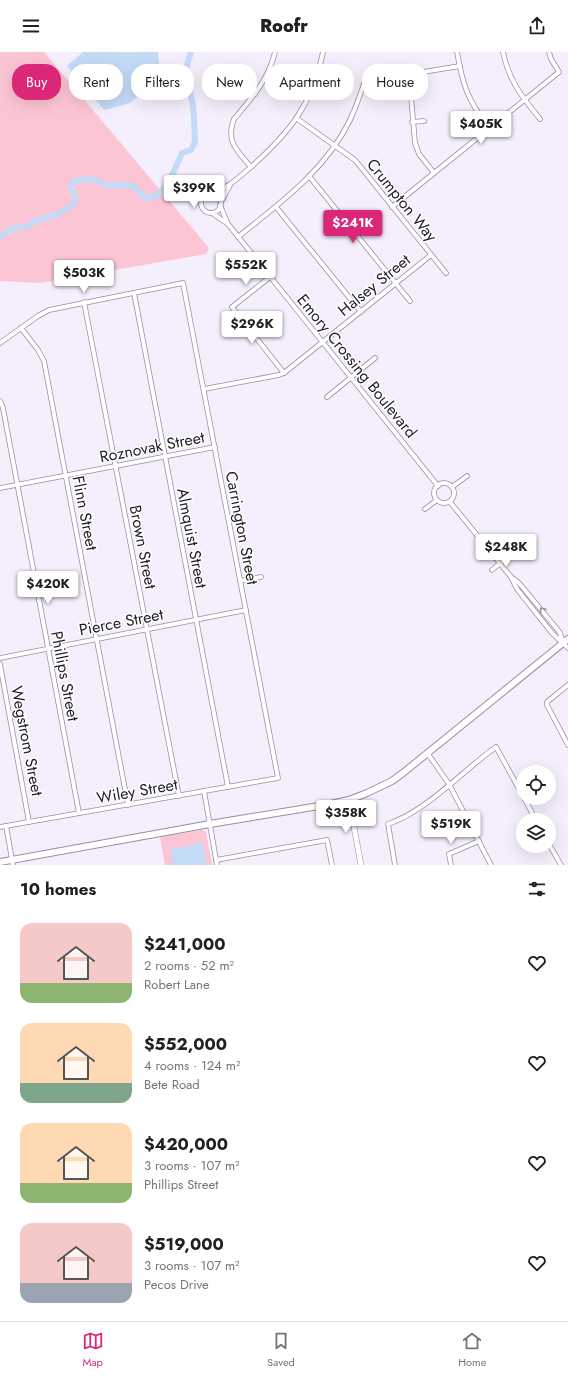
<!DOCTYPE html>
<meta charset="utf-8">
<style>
:root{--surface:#fff;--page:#f2f2f2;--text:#202124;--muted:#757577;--line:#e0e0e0;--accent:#db2777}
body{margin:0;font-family:Jost,sans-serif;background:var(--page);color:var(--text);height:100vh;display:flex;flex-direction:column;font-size:15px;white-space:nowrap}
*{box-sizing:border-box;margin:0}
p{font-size:13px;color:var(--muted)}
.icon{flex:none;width:22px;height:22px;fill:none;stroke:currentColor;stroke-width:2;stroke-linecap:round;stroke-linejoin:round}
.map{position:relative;height:813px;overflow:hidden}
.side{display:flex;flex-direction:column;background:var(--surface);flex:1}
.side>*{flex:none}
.top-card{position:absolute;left:12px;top:12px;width:544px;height:36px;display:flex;gap:8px}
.buttons{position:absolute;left:516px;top:713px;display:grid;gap:8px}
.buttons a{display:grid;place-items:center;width:40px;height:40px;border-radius:50%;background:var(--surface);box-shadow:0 4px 16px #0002;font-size:20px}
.price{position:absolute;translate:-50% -34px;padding:0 9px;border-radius:4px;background:#fff;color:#222;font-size:13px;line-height:26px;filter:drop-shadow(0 1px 2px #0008)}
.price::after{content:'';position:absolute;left:50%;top:24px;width:12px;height:9px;margin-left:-6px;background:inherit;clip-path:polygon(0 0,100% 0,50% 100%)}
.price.active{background:var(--accent);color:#fff}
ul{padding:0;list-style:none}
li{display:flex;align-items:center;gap:12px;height:100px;padding:0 20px}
li span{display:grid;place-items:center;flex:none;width:112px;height:80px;border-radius:12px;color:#555}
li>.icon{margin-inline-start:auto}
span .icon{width:48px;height:48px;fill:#fffc;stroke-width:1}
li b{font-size:17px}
h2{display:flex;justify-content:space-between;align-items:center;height:48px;padding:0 20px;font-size:17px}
.pill{padding:0 14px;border-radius:16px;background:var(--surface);box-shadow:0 4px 16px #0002;font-size:14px;line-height:36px}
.pill.active{background:var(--accent);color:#fff}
header{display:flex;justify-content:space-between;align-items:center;height:52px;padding:0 20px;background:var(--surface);font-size:18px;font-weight:800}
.dock{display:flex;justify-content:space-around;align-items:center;height:56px;border-top:1px solid var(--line);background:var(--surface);font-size:11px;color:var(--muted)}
.dock a{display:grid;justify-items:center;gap:2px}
.dock .active{color:var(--accent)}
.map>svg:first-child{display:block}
.green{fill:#fcc5d3}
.water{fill:#c4dbf7}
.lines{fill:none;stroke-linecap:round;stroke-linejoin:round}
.river{stroke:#c4dbf7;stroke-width:6}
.minor-casing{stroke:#988da4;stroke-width:5.5}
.tertiary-casing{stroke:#988da4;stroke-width:6}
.secondary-casing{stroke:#988da4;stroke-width:8}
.minor{stroke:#fff;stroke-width:4}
.tertiary{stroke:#fff;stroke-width:5}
.secondary{stroke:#fff;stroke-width:6}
.oneway{stroke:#9b999d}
.labels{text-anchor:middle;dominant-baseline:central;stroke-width:3;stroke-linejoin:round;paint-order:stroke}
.street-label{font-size:16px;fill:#201c25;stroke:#fff}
</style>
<header><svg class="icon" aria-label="menu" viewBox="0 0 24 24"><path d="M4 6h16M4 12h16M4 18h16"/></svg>Roofr<svg class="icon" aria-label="share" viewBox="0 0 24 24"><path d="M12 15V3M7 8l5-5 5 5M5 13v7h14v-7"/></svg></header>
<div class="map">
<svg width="568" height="813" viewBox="0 0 568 813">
<rect width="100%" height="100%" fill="#f5eefd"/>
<!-- green -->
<g class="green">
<path d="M 0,0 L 44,0 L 209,196 L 206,202 L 40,231 L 0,229 Z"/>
<path d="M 202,778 L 206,780 L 212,813 L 165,813 L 160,785 Z"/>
</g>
<!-- water -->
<g class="water">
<path d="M 83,0 L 158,0 L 160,26 L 130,51 L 104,58 L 67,14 Z"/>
<path d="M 203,791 L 207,813 L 173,813 L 170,797 Z"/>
</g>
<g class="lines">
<!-- river -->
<g class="river">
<path d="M 31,172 L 38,168 L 56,163 L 73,153 L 75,149 L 75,144 L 71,133 L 73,129 C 79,128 90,126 96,128 C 100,129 102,133 107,133 C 121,135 134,127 141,143 C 161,157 176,114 182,101 L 191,98 L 195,90 L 194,66 L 193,53 L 186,23 L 187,13 L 191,0"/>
<path d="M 0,185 C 5,181 9,177 15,176 C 20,175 23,177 28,174"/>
</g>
<!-- minor casing -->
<g class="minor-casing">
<g id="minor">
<path d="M 457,0 C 463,35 468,48 489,76"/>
<path d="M 503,0 C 509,29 522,45 540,67"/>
<path d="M 409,21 L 415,91 L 419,102 L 434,121"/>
<path d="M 236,28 L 255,42"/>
<path d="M 296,66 L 355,108 L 446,221"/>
<path d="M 412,70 L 424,69"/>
<path d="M 251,115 C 238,100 225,89 234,67 C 251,47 269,27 275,0"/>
<path d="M 309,124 L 410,249"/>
<path d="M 213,141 C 228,136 239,125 251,115 C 289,81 313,52 323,0"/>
<circle cx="211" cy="151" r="10"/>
<path d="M 221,150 L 230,133"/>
<path d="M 220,153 L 227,170"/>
<path d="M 276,155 L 361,260"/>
<path d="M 392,155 L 559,20 L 551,7 L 549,0"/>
<path d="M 212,161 L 228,172 L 438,434"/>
<path d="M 238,185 C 280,151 326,118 350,68 C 357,53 362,38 367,22 L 423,20 L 460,14"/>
<path d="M 270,225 L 232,255 L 284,321"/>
<path d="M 134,241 L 228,735"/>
<path d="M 84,250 L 179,744"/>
<path d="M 21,276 L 38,298 L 44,309 L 128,753"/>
<path d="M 0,291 L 38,264 L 49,258 L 183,231 L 278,726 L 0,775"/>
<path d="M 204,337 L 279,323 L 284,321 L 431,203"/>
<path d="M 327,345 L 375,306"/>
<path d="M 0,349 L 3,356 L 79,761"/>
<circle cx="444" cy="441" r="10"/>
<path d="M 452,435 L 467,424"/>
<path d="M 0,436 L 215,395"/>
<path d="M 450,450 L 511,525 L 517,537 L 552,581 L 568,596"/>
<path d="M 425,457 L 437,448"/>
<path d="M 492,518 L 511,502"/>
<path d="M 511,525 L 519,531 L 557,577 L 560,581 L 563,590"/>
<path d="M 240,529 L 261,525"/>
<path d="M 0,606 L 246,558"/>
<path d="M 0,612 L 29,770"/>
<path d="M 568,633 L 547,650 L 547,653 L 568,693"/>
<path d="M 428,702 L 449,732 L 491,813"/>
<path d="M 204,739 L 217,813"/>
<path d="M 524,746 L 536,768"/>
<path d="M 6,774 L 13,813"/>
<path d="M 549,792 L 561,813"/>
<path d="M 216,808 L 327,788 L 332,813"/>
<path d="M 395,813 L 388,772 C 427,759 462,719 496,695 L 523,744"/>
<path d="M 451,813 L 449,802 L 479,789"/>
</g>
</g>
<!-- tertiary casing -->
<g class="tertiary-casing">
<path id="tertiary" d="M 349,748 L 361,813"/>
</g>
<!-- secondary casing -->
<g class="secondary-casing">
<path id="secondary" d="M 0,810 L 210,772 L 331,752 L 349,748 L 367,741 L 392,729 L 403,721 L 568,587"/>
</g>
<!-- minor -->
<use href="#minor" class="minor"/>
<!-- tertiary -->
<use href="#tertiary" class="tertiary"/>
<!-- secondary -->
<use href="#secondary" class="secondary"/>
</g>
<!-- one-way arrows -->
<defs><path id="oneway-chevron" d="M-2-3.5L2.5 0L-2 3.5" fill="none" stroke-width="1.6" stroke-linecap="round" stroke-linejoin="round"/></defs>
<use class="oneway" href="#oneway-chevron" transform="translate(542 558) rotate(-129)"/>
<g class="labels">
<!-- street labels -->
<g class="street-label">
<text transform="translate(402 148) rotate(51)">Crumpton Way</text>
<text transform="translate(374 233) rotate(-39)">Halsey Street</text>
<text transform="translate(357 314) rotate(51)">Emory Crossing Boulevard</text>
<text transform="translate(152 395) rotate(-11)">Roznovak Street</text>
<text transform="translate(85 461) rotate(79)">Flinn Street</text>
<text transform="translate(242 476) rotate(79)">Carrington Street</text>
<text transform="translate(192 486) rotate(79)">Almquist Street</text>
<text transform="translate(143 495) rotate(79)">Brown Street</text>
<text transform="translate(121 570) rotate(-11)">Pierce Street</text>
<text transform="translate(65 624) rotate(79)">Phillips Street</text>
<text transform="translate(27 689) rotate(79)">Wegstrom Street</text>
<text transform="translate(137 739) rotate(-10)">Wiley Street</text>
</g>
</g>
</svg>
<div class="buttons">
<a><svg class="icon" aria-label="locate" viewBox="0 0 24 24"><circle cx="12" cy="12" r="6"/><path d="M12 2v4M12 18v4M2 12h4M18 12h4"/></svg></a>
<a><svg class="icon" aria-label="layers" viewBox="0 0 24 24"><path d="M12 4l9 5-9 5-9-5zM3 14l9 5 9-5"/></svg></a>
</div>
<b class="price" style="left:481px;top:93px">$405K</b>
<b class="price" style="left:194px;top:157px">$399K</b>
<b class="price active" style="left:353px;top:192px">$241K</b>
<b class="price" style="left:246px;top:234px">$552K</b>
<b class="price" style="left:84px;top:242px">$503K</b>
<b class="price" style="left:252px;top:293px">$296K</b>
<b class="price" style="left:506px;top:516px">$248K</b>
<b class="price" style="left:48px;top:553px">$420K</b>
<b class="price" style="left:346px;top:782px">$358K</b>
<b class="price" style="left:451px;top:793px">$519K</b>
<div class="top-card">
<a class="pill active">Buy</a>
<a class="pill">Rent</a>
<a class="pill">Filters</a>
<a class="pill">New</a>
<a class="pill">Apartment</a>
<a class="pill">House</a>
</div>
</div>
<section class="side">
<h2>10 homes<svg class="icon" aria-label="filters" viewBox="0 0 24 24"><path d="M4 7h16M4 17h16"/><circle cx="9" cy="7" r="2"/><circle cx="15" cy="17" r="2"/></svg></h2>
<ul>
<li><span style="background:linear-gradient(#f6c9c9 75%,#8fb573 0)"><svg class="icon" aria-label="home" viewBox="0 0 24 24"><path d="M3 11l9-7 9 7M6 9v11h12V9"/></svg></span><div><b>$241,000</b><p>2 rooms · 52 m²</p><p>Robert Lane</p></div><svg class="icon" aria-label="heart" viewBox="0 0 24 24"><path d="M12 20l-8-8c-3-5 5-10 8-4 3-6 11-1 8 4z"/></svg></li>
<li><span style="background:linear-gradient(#ffd9b3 75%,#7fa58c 0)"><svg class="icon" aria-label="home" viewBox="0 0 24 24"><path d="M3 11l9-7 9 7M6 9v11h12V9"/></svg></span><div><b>$552,000</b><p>4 rooms · 124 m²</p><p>Bete Road</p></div><svg class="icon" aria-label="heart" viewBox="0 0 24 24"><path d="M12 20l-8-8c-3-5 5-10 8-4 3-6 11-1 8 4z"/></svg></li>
<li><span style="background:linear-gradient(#ffd9b3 75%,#8fb573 0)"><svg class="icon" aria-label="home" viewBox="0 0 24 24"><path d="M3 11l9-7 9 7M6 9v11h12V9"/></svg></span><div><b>$420,000</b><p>3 rooms · 107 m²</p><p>Phillips Street</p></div><svg class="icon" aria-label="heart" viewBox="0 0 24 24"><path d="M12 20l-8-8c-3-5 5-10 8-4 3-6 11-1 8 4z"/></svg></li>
<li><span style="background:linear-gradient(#f6c9c9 75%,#9aa5b1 0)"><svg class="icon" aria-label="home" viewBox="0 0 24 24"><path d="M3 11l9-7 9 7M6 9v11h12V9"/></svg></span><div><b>$519,000</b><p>3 rooms · 107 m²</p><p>Pecos Drive</p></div><svg class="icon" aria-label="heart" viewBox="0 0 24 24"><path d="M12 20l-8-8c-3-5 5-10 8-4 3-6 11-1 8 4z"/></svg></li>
</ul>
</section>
<nav class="dock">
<a class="active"><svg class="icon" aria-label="map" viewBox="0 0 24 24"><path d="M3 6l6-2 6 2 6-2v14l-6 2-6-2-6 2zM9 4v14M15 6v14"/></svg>Map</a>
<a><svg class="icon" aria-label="saved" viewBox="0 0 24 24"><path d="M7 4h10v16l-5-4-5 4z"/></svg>Saved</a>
<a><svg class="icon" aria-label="home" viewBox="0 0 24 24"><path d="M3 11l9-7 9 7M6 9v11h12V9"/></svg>Home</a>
</nav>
